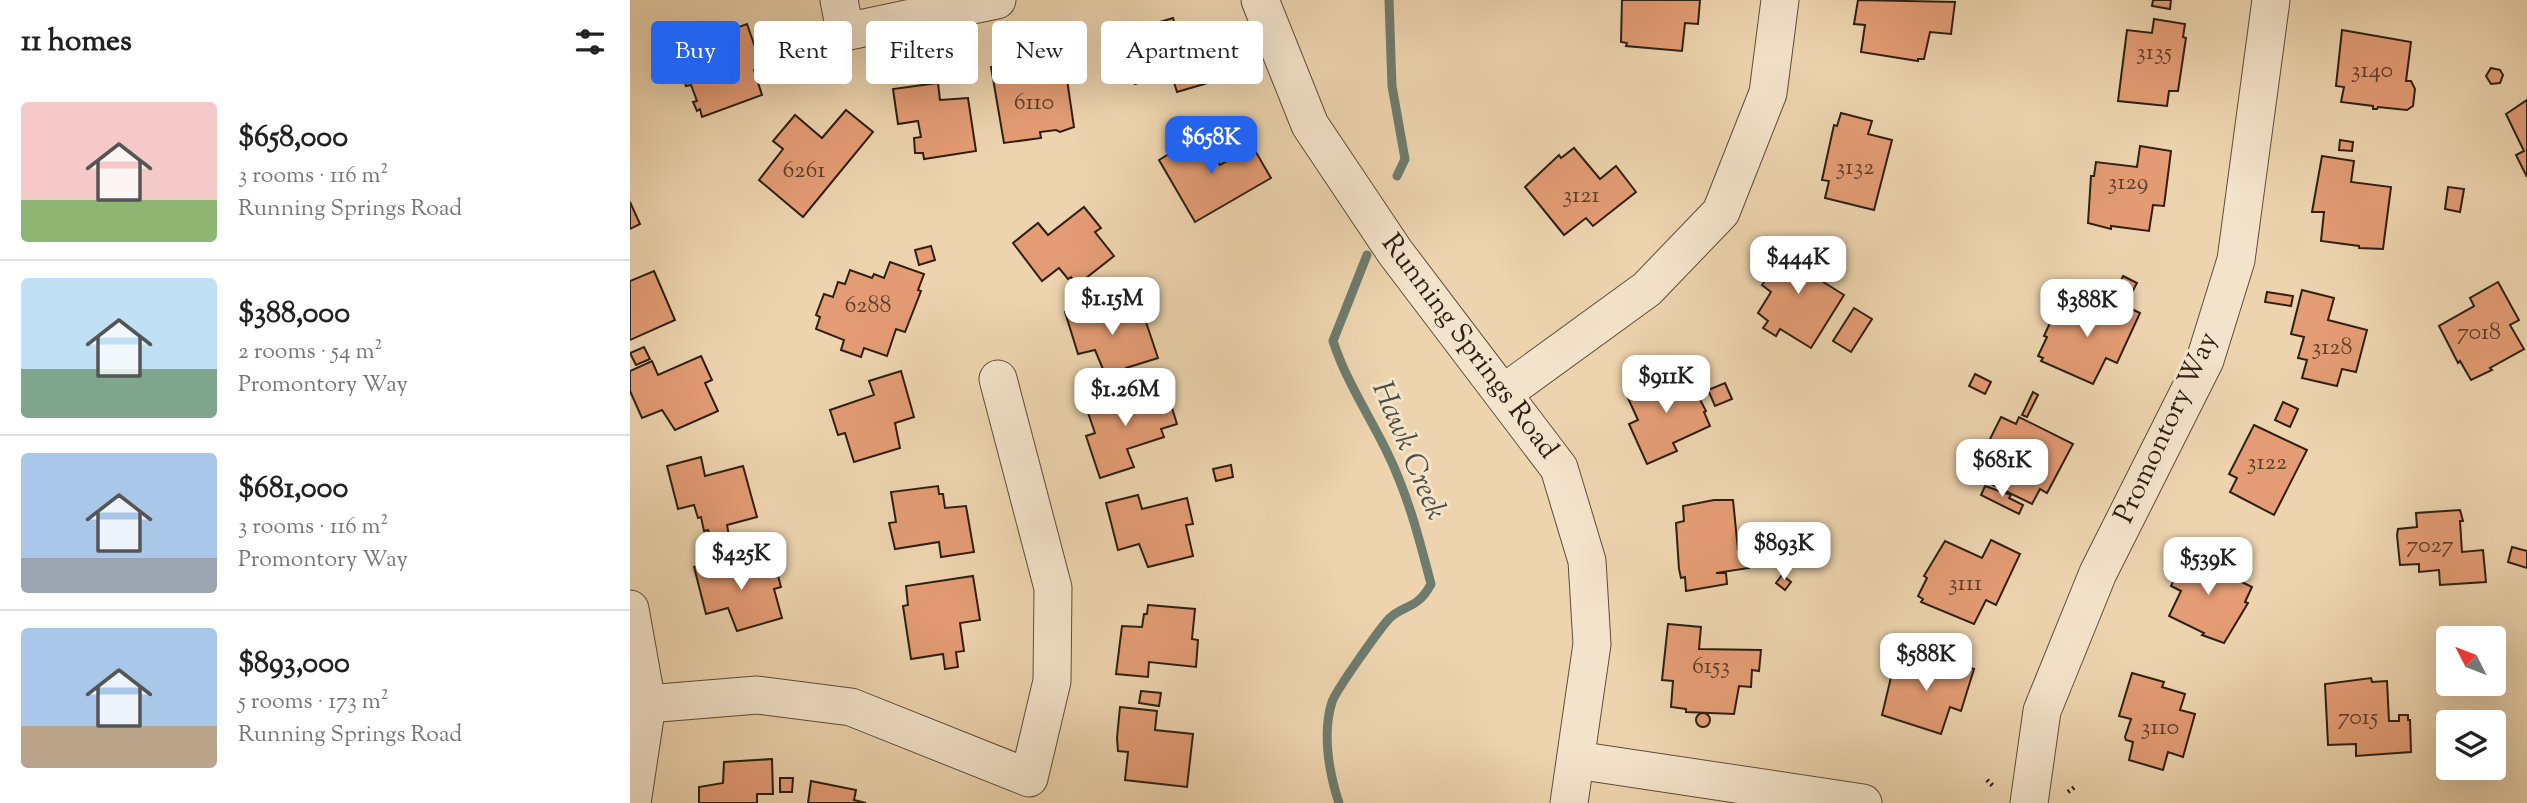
<!DOCTYPE html>
<meta charset="utf-8">
<style>
:root{--surface:#fff;--page:#f2f2f2;--text:#222;--muted:#767676;--line:#e0e0e0;--accent:#2563eb}
body{margin:0;font-family:"Sorts Mill Goudy",serif;background:var(--page);color:var(--text);height:100vh;display:flex;flex-direction:column;font-size:26px;white-space:nowrap}
*{box-sizing:border-box;margin:0}
p{font-size:23px;color:var(--muted)}
.icon{flex:none;width:38px;height:38px;fill:none;stroke:currentColor;stroke-width:2;stroke-linecap:round;stroke-linejoin:round}
.map{position:relative;flex:1;overflow:hidden}
.side{display:flex;flex-direction:column;background:var(--surface);width:630px}
.side>*{flex:none}
.banner{position:absolute;left:21px;top:21px;width:665px;height:63px;display:flex;gap:14px}
.needle{width:46px;rotate:312deg}
.buttons{position:absolute;left:1806px;top:626px;display:grid;gap:14px}
.buttons a{display:grid;place-items:center;width:70px;height:70px;border-radius:7px;background:var(--surface);box-shadow:0 7px 28px #0002;font-size:35px}
.price{position:absolute;translate:-50% -60px;padding:0 16px;border-radius:14px;background:#fff;color:#222;font-size:23px;line-height:46px;filter:drop-shadow(0 2px 4px #0008)}
.price::after{content:'';position:absolute;left:50%;top:42px;width:21px;height:16px;margin-left:-10px;background:inherit;clip-path:polygon(0 0,100% 0,50% 100%)}
.price.selected{background:var(--accent);color:#fff}
ul{padding:0;list-style:none}
li{display:flex;align-items:center;gap:21px;height:175px;padding:0 21px}
li+li{border-top:2px solid var(--line)}
li span{display:grid;place-items:center;flex:none;width:196px;height:140px;border-radius:7px;color:#555}
li>.icon{margin-inline-start:auto}
span .icon{width:84px;height:84px;fill:#fffc;stroke-width:1}
li b{font-size:30px}
h2{display:flex;justify-content:space-between;align-items:center;height:84px;padding:0 21px;font-size:30px}
.pill{padding:0 24px;border-radius:7px;background:var(--surface);box-shadow:0 7px 28px #0002;font-size:24px;line-height:63px}
.pill.selected{background:var(--accent);color:#fff}
main{display:flex;flex:1;min-height:0}
.map>svg:first-child{display:block}
.lines{fill:none;stroke-linecap:round;stroke-linejoin:round}
.stream{stroke:#6e7b6d;stroke-width:9}
.building{fill:#e49c74;stroke:#2e2013;stroke-width:2}
.minor-casing{stroke:#5e4d3a;stroke-width:39}
.path{stroke:#2e2013;stroke-width:4.5;stroke-dasharray:2 3.5;stroke-linecap:butt}
.minor{stroke:#f3e3ca;stroke-width:37}
.labels{text-anchor:middle;dominant-baseline:central;stroke-width:6;stroke-linejoin:round;paint-order:stroke}
.number-label{font-size:24px;fill:#5c3f2b}
.street-label{font-size:28px;fill:#2e2013;stroke:#f3e3ca}
.water-label{font-size:30px;font-style:italic;fill:#4e4e40;stroke:#f3e3ca}
</style>
<main>
<section class="side">
<h2>11 homes<svg class="icon" aria-label="filters" viewBox="0 0 24 24"><path d="M4 7h16M4 17h16"/><circle cx="9" cy="7" r="2"/><circle cx="15" cy="17" r="2"/></svg></h2>
<ul>
<li><span style="background:linear-gradient(#f6c9c9 70%,#8fb573 0)"><svg class="icon" aria-label="home" viewBox="0 0 24 24"><path d="M3 11l9-7 9 7M6 9v11h12V9"/></svg></span><div><b>$658,000</b><p>3 rooms · 116 m²</p><p>Running Springs Road</p></div></li>
<li><span style="background:linear-gradient(#bfe0f5 65%,#7fa58c 0)"><svg class="icon" aria-label="home" viewBox="0 0 24 24"><path d="M3 11l9-7 9 7M6 9v11h12V9"/></svg></span><div><b>$388,000</b><p>2 rooms · 54 m²</p><p>Promontory Way</p></div></li>
<li><span style="background:linear-gradient(#a9c7e8 75%,#9aa5b1 0)"><svg class="icon" aria-label="home" viewBox="0 0 24 24"><path d="M3 11l9-7 9 7M6 9v11h12V9"/></svg></span><div><b>$681,000</b><p>3 rooms · 116 m²</p><p>Promontory Way</p></div></li>
<li><span style="background:linear-gradient(#a9c7e8 70%,#b9a48a 0)"><svg class="icon" aria-label="home" viewBox="0 0 24 24"><path d="M3 11l9-7 9 7M6 9v11h12V9"/></svg></span><div><b>$893,000</b><p>5 rooms · 173 m²</p><p>Running Springs Road</p></div></li>
</ul>
</section>
<div class="map">
<svg width="1897" height="803" viewBox="0 0 1897 803">
<rect width="100%" height="100%" fill="#edd4ae"/>
<filter id="stains"><feTurbulence type="fractalNoise" baseFrequency=".00286" numOctaves="4"/><feColorMatrix values="0 0 0 0 .2 0 0 0 0 .09 0 0 0 0 .02 0 0 0 .5 -.17"/></filter>
<radialGradient id="worn" r=".72"><stop offset=".6" stop-color="#630" stop-opacity="0"/><stop offset="1" stop-color="#630" stop-opacity=".3"/></radialGradient>
<g class="lines">
<!-- stream -->
<g class="stream">
<path d="M 759,0 L 762,86 L 775,159 L 767,176"/>
<path d="M 709,803 C 699,773 692,733 702,702 C 706,690 747,633 757,621 C 771,604 786,612 801,584 C 789,538 778,495 757,452 C 739,415 716,381 703,341 L 737,255"/>
</g>
</g>
<!-- building -->
<g class="building">
<path d="M 992,0 L 1070,0 L 1068,24 L 1055,23 L 1052,51 L 996,46 L 997,43 L 991,42 Z"/>
<path d="M 1228,0 L 1325,2 L 1321,34 L 1300,32 L 1294,59 L 1288,59 L 1288,61 L 1231,52 L 1235,25 L 1224,24 Z"/>
<path d="M 1523,0 L 1541,0 L 1540,9 L 1522,6 Z"/>
<path d="M 543,18 L 552,43 L 569,40 L 581,82 L 547,92 L 541,73 L 505,84 L 490,34 Z"/>
<path d="M 1524,19 L 1555,24 L 1553,37 L 1556,38 L 1548,91 L 1539,91 L 1537,106 L 1488,101 L 1497,30 L 1522,33 Z"/>
<path d="M 117,24 L 132,67 L 124,70 L 132,95 L 72,117 L 70,109 L 67,111 L 63,102 L 67,101 L 61,85 L 56,86 L 43,51 Z"/>
<path d="M 1712,30 L 1781,42 L 1776,81 L 1781,81 L 1785,89 L 1783,106 L 1777,110 L 1748,107 L 1747,109 L 1743,109 L 1743,106 L 1711,102 L 1714,87 L 1706,86 Z"/>
<path d="M 407,59 L 408,68 L 435,66 L 444,127 L 430,132 L 426,130 L 410,132 L 411,138 L 374,143 L 361,67 Z"/>
<path d="M 1861,68 L 1870,70 L 1873,75 L 1870,83 L 1861,84 L 1856,76 Z"/>
<path d="M 308,83 L 310,100 L 338,98 L 346,151 L 294,159 L 293,153 L 285,153 L 284,138 L 291,137 L 288,121 L 268,124 L 263,89 Z"/>
<path d="M 1897,100 L 1897,177 L 1886,155 L 1894,151 L 1876,114 Z"/>
<path d="M 216,110 L 243,132 L 173,217 L 129,180 L 153,149 L 143,141 L 165,115 L 192,138 Z"/>
<path d="M 1211,113 L 1242,121 L 1238,134 L 1262,140 L 1244,210 L 1195,198 L 1199,181 L 1192,180 L 1202,134 L 1204,125 L 1207,126 Z"/>
<path d="M 572,134 L 590,165 L 623,147 L 641,178 L 565,222 L 529,160 Z"/>
<path d="M 1710,140 L 1723,142 L 1722,151 L 1709,150 Z"/>
<path d="M 1510,146 L 1541,151 L 1534,206 L 1523,205 L 1519,231 L 1481,226 L 1481,229 L 1458,223 L 1461,176 L 1464,176 L 1466,162 L 1507,167 Z"/>
<path d="M 944,148 L 970,179 L 986,166 L 1006,192 L 963,226 L 956,218 L 934,235 L 895,187 L 929,155 L 931,158 Z"/>
<path d="M 1692,156 L 1724,161 L 1721,182 L 1761,187 L 1753,249 L 1729,248 L 1729,246 L 1691,241 L 1694,212 L 1682,212 Z"/>
<path d="M 1818,187 L 1834,189 L 1830,212 L 1815,209 Z"/>
<path d="M 0,202 L 10,224 L 0,229 Z"/>
<path d="M 454,207 L 471,228 L 465,232 L 484,256 L 447,285 L 441,277 L 438,279 L 429,268 L 412,281 L 383,243 L 408,223 L 418,235 Z"/>
<path d="M 1163,238 L 1191,255 L 1179,273 L 1214,295 L 1181,348 L 1150,329 L 1146,336 L 1133,328 L 1138,321 L 1128,313 L 1141,292 L 1132,285 Z"/>
<path d="M 301,246 L 305,260 L 289,265 L 285,250 Z"/>
<path d="M 260,262 L 294,274 L 288,290 L 291,291 L 275,332 L 266,329 L 257,356 L 234,348 L 231,357 L 211,350 L 214,340 L 186,329 L 190,317 L 186,315 L 194,294 L 203,297 L 208,282 L 215,284 L 220,270 L 242,278 L 244,274 L 254,278 Z"/>
<path d="M 24,271 L 45,320 L 0,340 L 0,281 Z"/>
<path d="M 1493,276 L 1507,283 L 1499,298 L 1486,291 Z"/>
<path d="M 1868,282 L 1889,320 L 1880,325 L 1894,349 L 1860,368 L 1862,370 L 1841,380 L 1830,361 L 1828,363 L 1809,326 L 1844,306 L 1840,298 Z"/>
<path d="M 1672,290 L 1704,298 L 1698,320 L 1737,330 L 1726,372 L 1712,369 L 1707,386 L 1672,378 L 1677,360 L 1668,358 L 1674,337 L 1661,334 Z"/>
<path d="M 1637,292 L 1663,296 L 1661,306 L 1635,302 Z"/>
<path d="M 1481,299 L 1510,313 L 1487,363 L 1476,358 L 1463,384 L 1411,361 L 1413,358 L 1408,356 L 1417,337 L 1414,336 L 1425,312 L 1428,314 L 1436,300 L 1472,317 Z"/>
<path d="M 478,300 L 484,316 L 511,307 L 528,358 L 496,368 L 500,380 L 486,384 L 483,372 L 475,374 L 465,350 L 448,354 L 435,312 Z"/>
<path d="M 1224,308 L 1242,319 L 1221,352 L 1203,341 Z"/>
<path d="M 14,347 L 20,359 L 6,365 L 0,353 Z"/>
<path d="M 71,356 L 82,380 L 75,383 L 88,411 L 45,430 L 32,410 L 12,418 L 0,391 L 0,371 L 22,361 L 28,375 Z"/>
<path d="M 1054,369 L 1076,411 L 1074,412 L 1080,426 L 1043,443 L 1047,451 L 1017,464 L 999,424 L 1008,420 L 997,396 Z"/>
<path d="M 271,371 L 284,417 L 265,423 L 270,448 L 224,462 L 215,433 L 208,435 L 200,410 L 244,395 L 239,381 Z"/>
<path d="M 1345,374 L 1361,382 L 1355,394 L 1339,386 Z"/>
<path d="M 1095,383 L 1102,399 L 1085,406 L 1078,390 Z"/>
<path d="M 517,387 L 522,402 L 534,398 L 538,410 L 542,408 L 547,424 L 531,429 L 534,437 L 497,449 L 504,467 L 470,478 L 456,436 L 465,433 L 456,407 Z"/>
<path d="M 1403,392 L 1408,395 L 1397,417 L 1392,415 Z"/>
<path d="M 1653,402 L 1668,409 L 1660,427 L 1645,420 Z"/>
<path d="M 1371,417 L 1386,424 L 1389,417 L 1443,444 L 1417,493 L 1410,489 L 1402,504 L 1357,482 L 1370,456 L 1357,450 L 1358,443 Z"/>
<path d="M 1624,425 L 1677,450 L 1644,515 L 1600,492 L 1607,478 L 1599,474 Z"/>
<path d="M 71,457 L 75,476 L 113,466 L 127,517 L 97,525 L 99,536 L 81,541 L 78,530 L 74,531 L 71,517 L 68,518 L 64,505 L 48,509 L 37,466 Z"/>
<path d="M 601,465 L 603,477 L 586,481 L 583,469 Z"/>
<path d="M 308,486 L 309,494 L 313,494 L 315,508 L 336,506 L 344,552 L 311,557 L 309,542 L 265,549 L 259,523 L 266,522 L 261,492 Z"/>
<path d="M 1355,486 L 1381,495 L 1379,498 L 1393,505 L 1389,514 L 1351,495 Z"/>
<path d="M 508,495 L 512,509 L 557,498 L 563,524 L 556,525 L 563,556 L 518,567 L 509,544 L 488,550 L 476,503 Z"/>
<path d="M 1084,500 L 1103,500 L 1108,550 L 1117,549 L 1119,568 L 1086,573 L 1096,573 L 1097,584 L 1056,591 L 1055,577 L 1051,578 L 1049,569 L 1046,523 L 1054,521 L 1053,506 Z"/>
<path d="M 1830,510 L 1833,521 L 1830,521 L 1832,552 L 1853,550 L 1856,582 L 1810,585 L 1809,570 L 1789,572 L 1789,564 L 1770,565 L 1767,535 L 1768,529 L 1787,527 L 1786,513 Z"/>
<path d="M 1361,540 L 1390,554 L 1366,605 L 1356,600 L 1344,624 L 1291,602 L 1293,599 L 1288,596 L 1297,578 L 1294,576 L 1315,541 L 1352,558 Z"/>
<path d="M 1560,547 L 1589,561 L 1585,569 L 1622,587 L 1615,602 L 1618,603 L 1594,643 L 1572,635 L 1574,633 L 1539,616 L 1551,591 L 1541,586 Z"/>
<path d="M 1882,547 L 1897,551 L 1897,568 L 1878,562 Z"/>
<path d="M 95,558 L 99,573 L 144,561 L 151,587 L 144,589 L 152,618 L 107,631 L 98,608 L 76,614 L 64,567 Z"/>
<path d="M 1152,575 L 1161,582 L 1155,590 L 1146,583 Z"/>
<path d="M 343,576 L 350,620 L 330,623 L 334,651 L 326,652 L 328,667 L 315,669 L 313,654 L 281,659 L 273,606 L 278,605 L 276,586 Z"/>
<path d="M 518,605 L 565,609 L 562,639 L 568,640 L 566,667 L 519,662 L 518,677 L 486,674 L 492,626 L 512,627 L 514,614 L 517,614 Z"/>
<path d="M 1038,624 L 1071,627 L 1069,649 L 1131,650 L 1129,671 L 1122,670 L 1121,687 L 1109,686 L 1104,714 L 1056,712 L 1056,709 L 1041,707 L 1043,681 L 1032,680 Z"/>
<path d="M 1271,656 L 1310,668 L 1313,659 L 1344,669 L 1331,711 L 1320,707 L 1311,734 L 1252,715 L 1263,669 L 1267,670 Z"/>
<path d="M 1502,673 L 1534,682 L 1532,687 L 1555,694 L 1550,710 L 1565,714 L 1553,757 L 1538,752 L 1533,770 L 1499,760 L 1503,742 L 1496,740 L 1495,737 L 1501,719 L 1489,716 Z"/>
<path d="M 1741,678 L 1742,682 L 1757,681 L 1759,721 L 1769,721 L 1769,715 L 1778,715 L 1778,720 L 1780,720 L 1781,752 L 1726,756 L 1726,744 L 1698,745 L 1695,684 Z"/>
<path d="M 511,691 L 531,693 L 529,706 L 509,703 Z"/>
<path d="M 490,707 L 527,711 L 525,730 L 563,734 L 557,787 L 495,780 L 498,752 L 488,751 L 487,738 Z"/>
<circle cx="1073" cy="720" r="7"/>
<path d="M 142,759 L 143,794 L 127,794 L 127,803 L 69,803 L 69,787 L 93,783 L 94,762 Z"/>
<path d="M 150,778 L 163,778 L 162,792 L 150,792 Z"/>
<path d="M 181,781 L 226,790 L 224,800 L 236,803 L 178,803 Z"/>
</g>
<g class="lines">
<!-- minor casing -->
<g class="minor-casing">
<g id="minor">
<path d="M 209,0 L 215,32 L 367,0"/>
<path d="M 630,0 L 680,125 L 765,252 L 929,468 L 957,561 L 962,644 L 939,803"/>
<path d="M 874,393 L 1017,289 L 1091,212 L 1138,93 L 1150,0"/>
<path d="M 0,609 L 17,704 L 2,803"/>
<path d="M 17,704 L 127,695 L 221,707 L 399,778 L 422,681 L 423,588 L 368,379"/>
<path d="M 946,760 L 1233,803"/>
<path d="M 1399,803 L 1412,711 L 1468,573 L 1575,360 L 1606,260 L 1641,0"/>
</g>
</g>
<!-- path -->
<g class="path">
<path d="M 1357,780 L 1363,786"/>
<path d="M 1438,792 L 1446,786"/>
</g>
<!-- minor -->
<use href="#minor" class="minor"/>
</g>
<g class="labels">
<!-- number labels -->
<g class="number-label">
<text x="1524" y="53">3135</text>
<text x="1742" y="71">3140</text>
<text x="404" y="103">6110</text>
<text x="1225" y="168">3132</text>
<text x="174" y="171">6261</text>
<text x="1498" y="183">3129</text>
<text x="951" y="196">3121</text>
<text x="238" y="306">6288</text>
<text x="1849" y="333">7018</text>
<text x="1702" y="348">3128</text>
<text x="1637" y="463">3122</text>
<text x="1800" y="546">7027</text>
<text x="1335" y="584">3111</text>
<text x="1081" y="667">6153</text>
<text x="1728" y="718">7015</text>
<text x="1530" y="728">3110</text>
</g>
<!-- street labels -->
<g class="street-label">
<text transform="translate(839 347) rotate(53)">Running Springs Road</text>
<text transform="translate(1537 428) rotate(-65)">Promontory Way</text>
</g>
<!-- water labels -->
<g class="water-label">
<text transform="translate(778 451) rotate(67)">Hawk Creek</text>
</g>
</g>
<rect width="100%" height="100%" filter="url(#stains)"/>
<rect width="100%" height="100%" fill="url(#worn)"/>
</svg>
<div class="buttons">
<a><svg class="needle" viewBox="-14 -14 28 28"><path d="M0-13l5 13h-10z" fill="#e53935"/><path d="M0 13l5-13h-10z" fill="#767676"/></svg></a>
<a><svg class="icon" aria-label="layers" viewBox="0 0 24 24"><path d="M12 4l9 5-9 5-9-5zM3 14l9 5 9-5"/></svg></a>
</div>
<b class="price selected" style="left:581px;top:176px">$658K</b>
<b class="price" style="left:1168px;top:296px">$444K</b>
<b class="price" style="left:482px;top:337px">$1.15M</b>
<b class="price" style="left:1457px;top:339px">$388K</b>
<b class="price" style="left:1036px;top:415px">$911K</b>
<b class="price" style="left:495px;top:428px">$1.26M</b>
<b class="price" style="left:1372px;top:499px">$681K</b>
<b class="price" style="left:1154px;top:582px">$893K</b>
<b class="price" style="left:111px;top:592px">$425K</b>
<b class="price" style="left:1578px;top:597px">$539K</b>
<b class="price" style="left:1296px;top:693px">$588K</b>
<div class="banner">
<a class="pill selected">Buy</a>
<a class="pill">Rent</a>
<a class="pill">Filters</a>
<a class="pill">New</a>
<a class="pill">Apartment</a>
</div>
</div>
</main>
